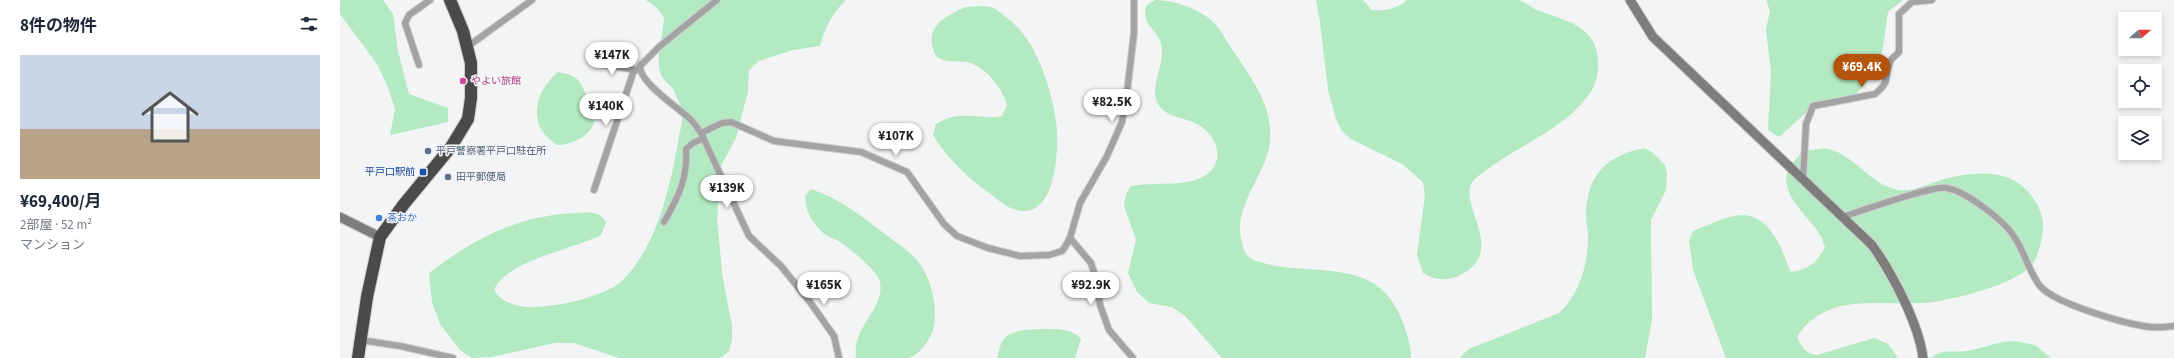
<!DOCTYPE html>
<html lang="ja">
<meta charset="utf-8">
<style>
:root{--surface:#fff;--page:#f6f6f7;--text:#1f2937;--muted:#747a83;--accent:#b45309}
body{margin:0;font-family:"Source Sans 3","Noto Sans JP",sans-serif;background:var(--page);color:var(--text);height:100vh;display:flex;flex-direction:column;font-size:15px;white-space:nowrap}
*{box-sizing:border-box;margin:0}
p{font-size:13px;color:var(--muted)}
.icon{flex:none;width:22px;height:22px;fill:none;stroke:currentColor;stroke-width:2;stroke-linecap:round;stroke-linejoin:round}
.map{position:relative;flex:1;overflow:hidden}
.panel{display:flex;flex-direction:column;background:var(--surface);width:340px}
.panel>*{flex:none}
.needle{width:26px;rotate:69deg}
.controls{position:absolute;left:1778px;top:12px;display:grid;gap:8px}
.controls a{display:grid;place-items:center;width:44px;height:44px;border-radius:0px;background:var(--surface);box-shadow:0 2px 6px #0003;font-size:20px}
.price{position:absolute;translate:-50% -34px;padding:0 9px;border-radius:14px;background:#fff;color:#222;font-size:13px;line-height:26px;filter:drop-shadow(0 1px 2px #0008)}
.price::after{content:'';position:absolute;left:50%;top:24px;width:12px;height:9px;margin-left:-6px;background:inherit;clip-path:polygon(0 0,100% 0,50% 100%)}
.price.selected{background:var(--accent);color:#fff}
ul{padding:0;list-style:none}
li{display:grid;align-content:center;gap:8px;height:212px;padding:0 20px}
li span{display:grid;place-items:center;height:124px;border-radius:0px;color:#555}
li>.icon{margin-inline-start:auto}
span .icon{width:72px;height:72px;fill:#fffc;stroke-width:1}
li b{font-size:17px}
h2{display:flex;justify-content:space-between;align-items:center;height:48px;padding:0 20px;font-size:17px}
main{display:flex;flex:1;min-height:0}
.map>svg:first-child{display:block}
.green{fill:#b3eac1}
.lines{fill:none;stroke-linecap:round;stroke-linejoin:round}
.street-casing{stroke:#cdcdcf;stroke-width:8}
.secondary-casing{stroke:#cdcdcf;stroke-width:11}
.highway-casing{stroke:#cdcdcf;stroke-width:14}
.street{stroke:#a4a3a3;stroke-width:6}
.secondary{stroke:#7e7d7c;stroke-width:9}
.highway{stroke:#4c4a49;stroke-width:12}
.hotel-dot{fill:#d1479c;stroke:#f3f4f6;stroke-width:1.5}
.service-dot{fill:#5c6f8a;stroke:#f3f4f6;stroke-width:1.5}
.transit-dot{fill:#1a4fb4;stroke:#f3f4f6;stroke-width:1.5}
.shop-dot{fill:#3f7fe0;stroke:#f3f4f6;stroke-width:1.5}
.labels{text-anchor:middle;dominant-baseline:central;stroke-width:3;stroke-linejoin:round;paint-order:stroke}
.hotel-label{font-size:10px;fill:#b23c85;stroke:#f3f4f6;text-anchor:start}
.service-label{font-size:10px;fill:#4e5e75;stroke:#f3f4f6;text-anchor:start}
.transit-label{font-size:10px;fill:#164399;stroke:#f3f4f6;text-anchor:end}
.shop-label{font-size:10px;fill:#366cbe;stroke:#f3f4f6;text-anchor:start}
</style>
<main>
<section class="panel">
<h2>8件の物件<svg class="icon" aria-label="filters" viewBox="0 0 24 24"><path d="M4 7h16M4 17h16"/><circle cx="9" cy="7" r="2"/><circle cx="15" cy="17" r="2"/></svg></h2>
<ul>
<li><span style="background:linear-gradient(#c9d6e8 60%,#b9a48a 0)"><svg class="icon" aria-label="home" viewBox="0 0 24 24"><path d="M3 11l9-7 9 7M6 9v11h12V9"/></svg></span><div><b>¥69,400/月</b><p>2部屋 · 52 m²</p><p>マンション</p></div></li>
</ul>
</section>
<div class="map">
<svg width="1834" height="358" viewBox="0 0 1834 358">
<rect width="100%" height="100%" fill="#f3f4f6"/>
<!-- green -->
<g class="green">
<path d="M 0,0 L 43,0 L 53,14 L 58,51 L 69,94 L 108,108 L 108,122 L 50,135 L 55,109 L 47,85 L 37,64 L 0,14 Z"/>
<path d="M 306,0 L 506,0 C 492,13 485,28 480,46 L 453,50 L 419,61 L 409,70 L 408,91 L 396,138 L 381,166 L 377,220 L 380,250 L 382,273 L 392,326 L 392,339 L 389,351 L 381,358 L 279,358 L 234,343 L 215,343 L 152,357 L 132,358 L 120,350 L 100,324 L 92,302 L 89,273 C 133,239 177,216 234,213 C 247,213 258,209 266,222 L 261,235 C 232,250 167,260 154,290 C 166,310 194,308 215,305 C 233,303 269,293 282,281 C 317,246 330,188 338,142 C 339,133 343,123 342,115 C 342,108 336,95 333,89 C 330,84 324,81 321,75 C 315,57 323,36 324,18 L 317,8 Z"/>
<path d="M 815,0 C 835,0 863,10 876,25 C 883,34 889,45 896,55 C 913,81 933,107 930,140 C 928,174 891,207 902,242 C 903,246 904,251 906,254 C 911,261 920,262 927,264 C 979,276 1038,257 1062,320 C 1067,334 1071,344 1071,358 L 882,358 L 845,316 L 832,307 L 809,303 L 797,292 L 788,273 L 796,240 L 784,206 L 786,194 L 791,186 C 812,182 836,186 855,180 C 883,172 884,144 862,127 C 849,117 826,119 818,104 C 808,85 828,61 820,41 C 814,26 802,26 806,6 Z"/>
<path d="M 976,0 L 1023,0 L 1032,10 C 1045,11 1057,9 1067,0 C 1094,0 1122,0 1149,0 C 1158,0 1171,0 1179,0 C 1185,2 1190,6 1195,9 C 1223,21 1258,24 1258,63 C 1258,76 1256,86 1247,97 C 1219,134 1170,148 1135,179 C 1112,200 1171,251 1120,275 C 1107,282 1095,280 1083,273 L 1077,255 L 1085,195 L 1083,182 L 1062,164 L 1011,139 L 1002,131 L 996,119 L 988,90 L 980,22 Z"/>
<path d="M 1426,0 L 1563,0 L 1548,12 L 1540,67 L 1515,95 L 1467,112 L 1439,137 L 1428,130 L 1431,72 L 1426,29 L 1430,11 Z"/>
<path d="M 626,7 C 634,7 643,5 651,7 C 655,8 660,12 663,15 C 677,24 691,42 697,57 C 706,76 713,100 716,121 C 719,145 718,215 680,211 C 668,209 658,200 649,193 C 627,177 607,158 593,135 L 596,124 C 622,109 636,120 662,116 L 667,105 C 662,88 645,65 626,62 C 617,61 606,63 599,58 C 594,55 593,49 592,44 C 588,24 611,13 626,7 Z"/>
<path d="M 218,72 C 241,76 243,84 249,105 C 250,109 254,115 254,120 C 254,135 229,146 217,145 C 212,141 206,137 203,132 C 189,111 201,86 218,72 Z"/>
<path d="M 1304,148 L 1312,152 L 1325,165 L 1327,173 L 1326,190 L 1311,220 L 1312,320 L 1305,358 L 1119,358 L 1129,349 L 1219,313 C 1240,294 1248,264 1248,236 C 1248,229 1246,222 1246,215 C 1247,175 1266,156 1304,148 Z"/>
<path d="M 1485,148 C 1512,153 1526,179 1551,188 C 1566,194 1581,187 1595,182 C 1618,174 1653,168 1675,181 C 1689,189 1701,206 1703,222 C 1704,232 1699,256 1692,265 C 1673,285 1620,298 1593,302 C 1563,306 1522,299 1494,308 C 1478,314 1465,323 1457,337 C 1462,348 1465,353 1477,355 L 1534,338 L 1548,344 L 1558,358 L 1386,358 L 1353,270 L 1349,241 L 1353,231 C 1389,217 1415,199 1439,244 C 1444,253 1446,263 1451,272 C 1468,270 1478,262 1485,247 C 1483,243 1482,237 1479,233 C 1468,216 1439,194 1448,171 C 1451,164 1458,157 1463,151 Z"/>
<path d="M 471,189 C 501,199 524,218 549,237 C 558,244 569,251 577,260 C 591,277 599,308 593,330 C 590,340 580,355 568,358 C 556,358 529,358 516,358 C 512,325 545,310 540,282 C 539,272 509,248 500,242 C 496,239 490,238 486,235 C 479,230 472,221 469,214 C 466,208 466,201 465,196 Z"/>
<path d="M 698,329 C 711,329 732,327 741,339 L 735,358 L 657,358 C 659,353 659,347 662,342 C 668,330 686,330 698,329 Z"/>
<path d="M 1674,341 L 1695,345 L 1711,358 L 1591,358 C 1602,348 1614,353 1627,351 C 1644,348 1655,342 1674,341 Z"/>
</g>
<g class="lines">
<!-- street casing -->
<g class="street-casing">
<g id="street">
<path d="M 377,0 L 320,46 L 300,66 C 299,82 337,107 349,118 C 354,122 357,128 361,133 L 409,236 L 441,266 L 470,302 L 494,336 L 499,358"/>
<path d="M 127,47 L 192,0"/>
<path d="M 253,63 L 297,70"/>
<path d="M 79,65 L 65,23 L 69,15 L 90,0"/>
<path d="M 361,133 L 382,123 L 391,122 L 434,141 L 521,152 L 567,172 L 604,224 L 617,236 L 648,248 L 680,256 L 709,255 L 722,251 L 725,247 L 730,238 L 740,203 L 767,156 L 782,122 L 787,92 L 794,33 L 794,0"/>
<path d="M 1463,179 L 1466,124 L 1473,106 L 1535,94 C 1554,78 1542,77 1550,62 C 1551,59 1556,55 1559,52 L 1559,14 L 1572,2 L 1592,0"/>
<path d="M 254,190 L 294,70"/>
<path d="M 1502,217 C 1522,211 1592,185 1607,188 C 1627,192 1665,221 1675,238 C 1685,253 1689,272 1700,286 C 1715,304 1786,324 1810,327 C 1818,328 1826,327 1834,326"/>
<path d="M 324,222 C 338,198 348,178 346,149 L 353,143 L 364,138"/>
<path d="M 730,238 L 751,263 L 757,282 L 760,305 L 769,330 L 793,358"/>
<path d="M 20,340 L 60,346 L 113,358"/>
</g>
</g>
<!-- secondary casing -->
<g class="secondary-casing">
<g id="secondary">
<path d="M 1290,0 L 1313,37 L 1532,245 C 1552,273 1579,324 1583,358"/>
<path d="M 0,217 L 40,237"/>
</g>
</g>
<!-- highway casing -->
<g class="highway-casing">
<path id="highway" d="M 18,358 L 27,297 L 40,237 L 64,204 L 111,147 L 128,119 L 131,98 L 131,63 L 123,31 L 110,0"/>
</g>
<!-- street -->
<use href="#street" class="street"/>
<!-- secondary -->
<use href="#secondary" class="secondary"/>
<!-- highway -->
<use href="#highway" class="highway"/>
</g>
<!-- markers -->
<circle class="hotel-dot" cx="123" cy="81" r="4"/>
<g class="service-dot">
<circle cx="88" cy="151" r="4"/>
<circle cx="108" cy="177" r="4"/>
</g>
<rect class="transit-dot" x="79" y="168" width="8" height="8" rx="2"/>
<circle class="shop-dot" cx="39" cy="218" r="4"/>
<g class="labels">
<!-- hotel labels -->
<g class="hotel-label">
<text x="131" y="81">やよい旅館</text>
</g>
<!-- service labels -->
<g class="service-label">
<text x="96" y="151">平戸警察署平戸口駐在所</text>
<text x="116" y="177">田平郵便局</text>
</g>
<!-- transit labels -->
<g class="transit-label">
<text x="75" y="172">平戸口駅前</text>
</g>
<!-- shop labels -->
<g class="shop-label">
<text x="47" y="218">茶おか</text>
</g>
</g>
</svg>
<div class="controls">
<a><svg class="needle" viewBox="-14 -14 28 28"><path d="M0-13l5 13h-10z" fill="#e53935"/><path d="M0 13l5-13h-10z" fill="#747a83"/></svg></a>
<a><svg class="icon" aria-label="locate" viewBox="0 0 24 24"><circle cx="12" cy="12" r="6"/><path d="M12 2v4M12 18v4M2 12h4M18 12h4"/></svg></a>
<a><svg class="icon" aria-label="layers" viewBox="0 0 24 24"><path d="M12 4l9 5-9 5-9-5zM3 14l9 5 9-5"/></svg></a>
</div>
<b class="price" style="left:272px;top:76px">¥147K</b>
<b class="price selected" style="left:1522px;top:88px">¥69.4K</b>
<b class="price" style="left:772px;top:123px">¥82.5K</b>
<b class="price" style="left:266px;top:127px">¥140K</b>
<b class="price" style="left:556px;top:157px">¥107K</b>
<b class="price" style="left:387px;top:209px">¥139K</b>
<b class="price" style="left:484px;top:306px">¥165K</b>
<b class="price" style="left:751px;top:306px">¥92.9K</b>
</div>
</main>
